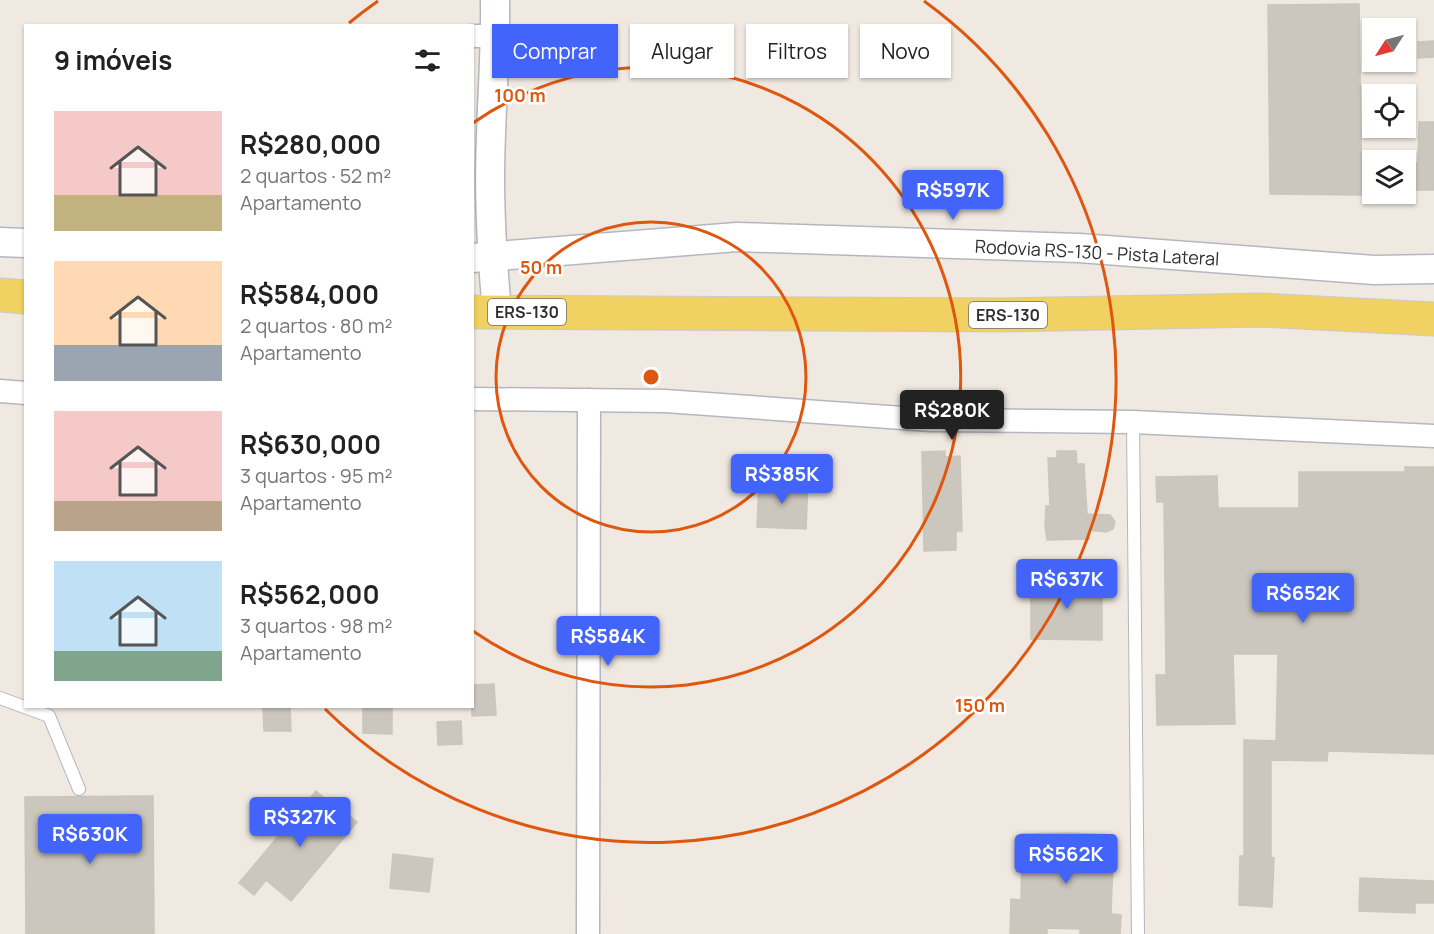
<!DOCTYPE html>
<html lang="pt">
<meta charset="utf-8">
<style>
:root{--surface:#fff;--page:#f6f6f6;--text:#222;--muted:#767676;--accent:#4264fb}
body{margin:0;font-family:Manrope,sans-serif;background:var(--page);color:var(--text);height:100vh;display:flex;flex-direction:column;font-size:22px;white-space:nowrap}
*{box-sizing:border-box;margin:0}
p{font-size:20px;color:var(--muted)}
.icon{flex:none;width:33px;height:33px;fill:none;stroke:currentColor;stroke-width:2;stroke-linecap:round;stroke-linejoin:round}
.map{position:relative;flex:1;overflow:hidden}
.panel{position:absolute;left:24px;top:24px;width:450px;height:684px;display:flex;flex-direction:column;background:var(--surface);border-radius:0px;box-shadow:0 2px 4px #0004}
.panel>*{flex:none}
.guide{position:absolute;left:492px;top:24px;width:570px;height:54px;display:flex;gap:12px}
.needle{width:39px;rotate:234deg}
.buttons{position:absolute;left:1362px;top:18px;display:grid;gap:12px}
.buttons a{display:grid;place-items:center;width:54px;height:54px;border-radius:0px;background:var(--surface);box-shadow:0 2px 4px #0004;font-size:30px}
.price{position:absolute;translate:-50% -51px;padding:0 14px;border-radius:6px;background:var(--accent);color:#fff;font-size:20px;line-height:39px;filter:drop-shadow(0 2px 3px #0008)}
.price::after{content:'';position:absolute;left:50%;top:36px;width:18px;height:14px;margin-left:-9px;background:inherit;clip-path:polygon(0 0,100% 0,50% 100%)}
.price.current{background:#222;color:#fff}
ul{padding:0;list-style:none}
li{display:flex;align-items:center;gap:18px;height:150px;padding:0 30px}
li span{display:grid;place-items:center;flex:none;width:168px;height:120px;border-radius:0px;color:#555}
li>.icon{margin-inline-start:auto}
span .icon{width:72px;height:72px;fill:#fffc;stroke-width:1}
li b{font-size:26px}
h2{display:flex;justify-content:space-between;align-items:center;height:72px;padding:0 30px;font-size:26px}
.chip{padding:0 21px;border-radius:0px;background:var(--surface);box-shadow:0 2px 4px #0004;font-size:21px;line-height:54px}
.chip.current{background:var(--accent);color:#fff}
.map>svg:first-child{display:block}
.building{fill:#cbc7bf;stroke:#cbc5ba;stroke-width:1.5}
.lines{fill:none;stroke-linecap:round;stroke-linejoin:round}
.service-casing{stroke:#b4b7c1;stroke-width:14}
.minor-casing{stroke:#b4b7c1;stroke-width:25}
.tertiary-casing{stroke:#b4b7c1;stroke-width:31}
.primary-casing{stroke:#c9c9c9;stroke-width:35}
.service{stroke:#fff;stroke-width:12}
.minor{stroke:#fff;stroke-width:22}
.tertiary{stroke:#fff;stroke-width:28}
.primary{stroke:#f2d163;stroke-width:33}
.ring{fill:none;stroke:#df570e;stroke-width:3}
.labels{text-anchor:middle;dominant-baseline:central;stroke-width:5;stroke-linejoin:round;paint-order:stroke}
.shield{fill:#fff;stroke:#6d6d6d;stroke-width:1.5}
.shield-label{font-size:16px;font-weight:bold;fill:#2e2e2e}
.street-label{font-size:18px;fill:#2e2e2e;stroke:#fff}
.centre{fill:#df570e;stroke:#fff;stroke-width:3}
.ring-label{font-size:18px;text-anchor:middle;font-weight:bold;fill:#df570e;stroke:#fff;stroke-width:5;stroke-linejoin:round;paint-order:stroke}
</style>
<div class="map">
<svg width="1434" height="934" viewBox="0 0 1434 934">
<rect width="100%" height="100%" fill="#efe9e1"/>
<!-- building -->
<g class="building">
<path d="M 1359,4 L 1362,195 L 1270,194 L 1268,5 Z"/>
<path d="M 1434,41 L 1434,57 L 1418,58 L 1418,42 Z"/>
<path d="M 1419,122 L 1434,122 L 1434,190 L 1406,190 L 1406,163 L 1418,163 Z"/>
<path d="M 945,451 L 945,457 L 960,456 L 962,531 L 956,531 L 956,550 L 924,551 L 922,452 Z"/>
<path d="M 1057,451 L 1076,451 L 1077,464 L 1084,464 L 1087,514 L 1110,515 L 1115,522 L 1113,529 L 1106,532 L 1088,530 L 1089,539 L 1047,540 L 1045,526 L 1046,506 L 1050,506 L 1048,458 L 1057,458 Z"/>
<path d="M 1405,467 L 1434,467 L 1434,754 L 1328,751 L 1327,761 L 1271,760 L 1271,857 L 1274,858 L 1272,907 L 1239,905 L 1240,856 L 1244,856 L 1244,740 L 1276,741 L 1278,654 L 1233,654 L 1235,724 L 1157,725 L 1156,675 L 1166,675 L 1164,502 L 1157,502 L 1156,477 L 1217,476 L 1218,508 L 1299,508 L 1299,472 L 1405,472 Z"/>
<path d="M 759,481 L 808,483 L 806,529 L 757,527 Z"/>
<path d="M 1031,581 L 1102,581 L 1102,640 L 1031,639 Z"/>
<path d="M 494,684 L 496,715 L 472,716 L 472,685 Z"/>
<path d="M 263,706 L 290,706 L 291,731 L 264,731 Z"/>
<path d="M 363,706 L 392,706 L 392,734 L 363,733 Z"/>
<path d="M 461,721 L 462,744 L 438,745 L 437,722 Z"/>
<path d="M 316,791 L 339,811 L 341,809 L 357,822 L 291,901 L 266,880 L 254,895 L 239,883 Z"/>
<path d="M 153,796 L 154,934 L 26,934 L 25,797 Z"/>
<path d="M 1070,833 L 1114,835 L 1111,914 L 1121,915 L 1120,934 L 1080,934 L 1080,929 L 1047,928 L 1047,934 L 1010,934 L 1011,899 L 1021,900 L 1022,834 Z"/>
<path d="M 393,854 L 433,859 L 429,892 L 390,888 Z"/>
<path d="M 1360,878 L 1434,881 L 1434,903 L 1415,903 L 1415,913 L 1359,911 Z"/>
</g>
<g class="lines">
<!-- service casing -->
<g class="service-casing">
<g id="service">
<path d="M 1133,422 L 1138,934"/>
<path d="M 0,698 L 49,716 L 79,789"/>
</g>
</g>
<!-- minor casing -->
<g class="minor-casing">
<g id="minor">
<path d="M 472,36 L 496,36"/>
<path d="M 0,391 L 26,393"/>
<path d="M 472,399 L 665,401 L 931,420 L 1133,422 L 1434,436"/>
<path d="M 588,934 L 589,400"/>
</g>
</g>
<!-- tertiary casing -->
<g class="tertiary-casing">
<g id="tertiary">
<path d="M 495,0 C 496,60 490,119 490,179 C 490,223 493,267 497,312"/>
<path d="M 0,242 L 26,243"/>
<path d="M 472,258 L 737,237 L 1079,248 L 1374,270 L 1434,269"/>
</g>
</g>
<!-- primary casing -->
<g class="primary-casing">
<g id="primary">
<path d="M 0,295 L 26,297"/>
<path d="M 472,312 L 1007,315 L 1262,310 L 1434,319"/>
</g>
</g>
<!-- service -->
<use href="#service" class="service"/>
<!-- minor -->
<use href="#minor" class="minor"/>
<!-- tertiary -->
<use href="#tertiary" class="tertiary"/>
<!-- primary -->
<use href="#primary" class="primary"/>
</g>
<!-- distance rings -->
<g class="ring">
<circle cx="651" cy="377" r="155"/>
<path d="M473 123A310 310 0 1 1 473 631"/>
<path d="M349 23A465 465 0 0 1 378 1M924 1A465 465 0 1 1 325 709"/>
</g>
<g class="labels">
<!-- shield labels -->
<g class="shield">
<rect x="488" y="299" width="78" height="26" rx="4.5"/>
<rect x="969" y="302" width="78" height="26" rx="4.5"/>
</g>
<g class="shield-label">
<text x="527" y="312">ERS-130</text>
<text x="1008" y="315">ERS-130</text>
</g>
<!-- street labels -->
<g class="street-label">
<text transform="translate(1097 252) rotate(3)">Rodovia RS-130 - Pista Lateral</text>
</g>
</g>
<circle cx="651" cy="377" r="9" class="centre"/>
<g class="ring-label">
<text x="520" y="102">100 m</text>
<text x="541" y="274">50 m</text>
<text x="980" y="712">150 m</text>
</g>
</svg>
<div class="buttons">
<a><svg class="needle" viewBox="-14 -14 28 28"><path d="M0-13l5 13h-10z" fill="#e53935"/><path d="M0 13l5-13h-10z" fill="#767676"/></svg></a>
<a><svg class="icon" aria-label="locate" viewBox="0 0 24 24"><circle cx="12" cy="12" r="6"/><path d="M12 2v4M12 18v4M2 12h4M18 12h4"/></svg></a>
<a><svg class="icon" aria-label="layers" viewBox="0 0 24 24"><path d="M12 4l9 5-9 5-9-5zM3 14l9 5 9-5"/></svg></a>
</div>
<b class="price" style="left:953px;top:221px">R$597K</b>
<b class="price current" style="left:952px;top:441px">R$280K</b>
<b class="price" style="left:782px;top:505px">R$385K</b>
<b class="price" style="left:1067px;top:610px">R$637K</b>
<b class="price" style="left:1303px;top:624px">R$652K</b>
<b class="price" style="left:608px;top:667px">R$584K</b>
<b class="price" style="left:300px;top:848px">R$327K</b>
<b class="price" style="left:90px;top:865px">R$630K</b>
<b class="price" style="left:1066px;top:885px">R$562K</b>
<div class="guide">
<a class="chip current">Comprar</a>
<a class="chip">Alugar</a>
<a class="chip">Filtros</a>
<a class="chip">Novo</a>
</div>
<section class="panel">
<h2>9 imóveis<svg class="icon" aria-label="filters" viewBox="0 0 24 24"><path d="M4 7h16M4 17h16"/><circle cx="9" cy="7" r="2"/><circle cx="15" cy="17" r="2"/></svg></h2>
<ul>
<li><span style="background:linear-gradient(#f6c9c9 70%,#c2b280 0)"><svg class="icon" aria-label="home" viewBox="0 0 24 24"><path d="M3 11l9-7 9 7M6 9v11h12V9"/></svg></span><div><b>R$280,000</b><p>2 quartos · 52 m²</p><p>Apartamento</p></div></li>
<li><span style="background:linear-gradient(#ffd9b3 70%,#9aa5b1 0)"><svg class="icon" aria-label="home" viewBox="0 0 24 24"><path d="M3 11l9-7 9 7M6 9v11h12V9"/></svg></span><div><b>R$584,000</b><p>2 quartos · 80 m²</p><p>Apartamento</p></div></li>
<li><span style="background:linear-gradient(#f6c9c9 75%,#b9a48a 0)"><svg class="icon" aria-label="home" viewBox="0 0 24 24"><path d="M3 11l9-7 9 7M6 9v11h12V9"/></svg></span><div><b>R$630,000</b><p>3 quartos · 95 m²</p><p>Apartamento</p></div></li>
<li><span style="background:linear-gradient(#bfe0f5 75%,#7fa58c 0)"><svg class="icon" aria-label="home" viewBox="0 0 24 24"><path d="M3 11l9-7 9 7M6 9v11h12V9"/></svg></span><div><b>R$562,000</b><p>3 quartos · 98 m²</p><p>Apartamento</p></div></li>
</ul>
</section>
</div>
